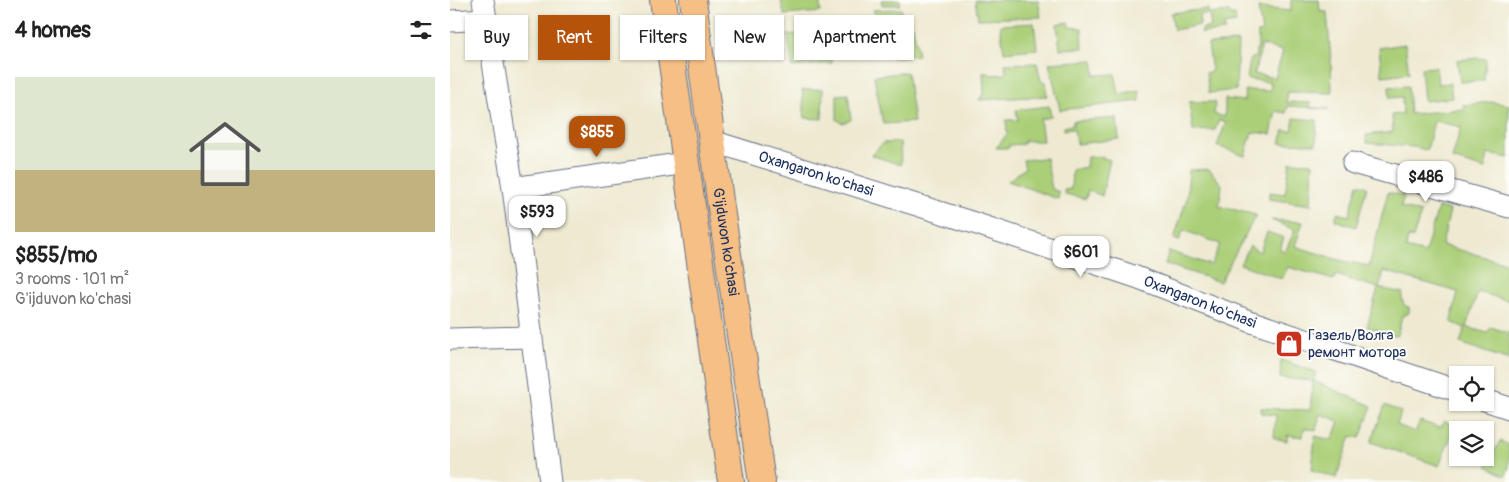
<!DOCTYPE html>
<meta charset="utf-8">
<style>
:root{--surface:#fff;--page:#f6f6f6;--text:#222;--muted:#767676;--line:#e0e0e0;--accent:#b45309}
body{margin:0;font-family:Pangolin,sans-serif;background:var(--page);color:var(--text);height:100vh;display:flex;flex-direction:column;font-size:19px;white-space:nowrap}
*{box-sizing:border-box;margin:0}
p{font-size:16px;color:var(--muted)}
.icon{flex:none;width:28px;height:28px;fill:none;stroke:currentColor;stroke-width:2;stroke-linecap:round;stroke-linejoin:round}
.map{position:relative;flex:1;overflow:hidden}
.side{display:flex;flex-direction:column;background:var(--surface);width:450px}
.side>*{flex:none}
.banner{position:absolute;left:15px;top:15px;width:475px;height:45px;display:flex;gap:10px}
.controls{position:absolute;left:999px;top:366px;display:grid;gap:10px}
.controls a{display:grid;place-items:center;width:45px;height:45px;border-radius:0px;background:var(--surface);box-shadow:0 1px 4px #0004;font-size:25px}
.price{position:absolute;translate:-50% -42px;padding:0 11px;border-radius:10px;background:#fff;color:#222;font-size:16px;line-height:32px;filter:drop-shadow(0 1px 2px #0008)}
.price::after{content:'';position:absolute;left:50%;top:30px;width:15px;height:11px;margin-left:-8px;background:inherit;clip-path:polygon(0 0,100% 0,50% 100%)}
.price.current{background:var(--accent);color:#fff}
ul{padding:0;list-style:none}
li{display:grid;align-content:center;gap:10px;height:265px;padding:0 15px}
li+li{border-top:1px solid var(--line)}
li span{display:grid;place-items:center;height:155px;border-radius:0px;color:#555}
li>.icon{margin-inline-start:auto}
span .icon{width:90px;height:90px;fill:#fffc;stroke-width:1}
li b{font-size:21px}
h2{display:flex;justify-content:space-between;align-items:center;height:60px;padding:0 15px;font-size:21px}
.pill{padding:0 18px;border-radius:0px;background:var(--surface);box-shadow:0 1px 4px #0004;font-size:18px;line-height:45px}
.pill.current{background:var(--accent);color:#fff}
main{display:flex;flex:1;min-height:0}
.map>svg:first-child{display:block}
.green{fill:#abcf78;stroke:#637f6b;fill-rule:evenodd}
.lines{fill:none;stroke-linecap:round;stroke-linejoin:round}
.minor-casing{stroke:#657086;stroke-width:23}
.major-casing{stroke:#657086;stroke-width:28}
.minor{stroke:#fff;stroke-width:21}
.major{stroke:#f5bf86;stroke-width:26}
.labels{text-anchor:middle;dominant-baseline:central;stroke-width:4;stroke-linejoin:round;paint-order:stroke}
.street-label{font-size:15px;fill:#1b2f5e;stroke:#fdfcf7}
.poi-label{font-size:15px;fill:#1b2f5e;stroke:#fdfcf7;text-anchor:start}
</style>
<main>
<section class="side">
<h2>4 homes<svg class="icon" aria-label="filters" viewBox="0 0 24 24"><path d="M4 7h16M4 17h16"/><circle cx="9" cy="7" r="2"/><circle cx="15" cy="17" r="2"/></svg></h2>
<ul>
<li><span style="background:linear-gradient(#dfe7d0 60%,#c2b280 0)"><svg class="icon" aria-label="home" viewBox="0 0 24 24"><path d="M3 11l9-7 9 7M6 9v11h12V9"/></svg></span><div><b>$855/mo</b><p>3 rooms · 101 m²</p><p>G'ijduvon ko'chasi</p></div></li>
</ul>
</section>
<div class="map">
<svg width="1059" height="482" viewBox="0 0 1059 482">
<rect width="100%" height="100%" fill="#fdfcf7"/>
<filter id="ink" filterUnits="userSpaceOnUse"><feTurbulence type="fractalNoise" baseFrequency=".02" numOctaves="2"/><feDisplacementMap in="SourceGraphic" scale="10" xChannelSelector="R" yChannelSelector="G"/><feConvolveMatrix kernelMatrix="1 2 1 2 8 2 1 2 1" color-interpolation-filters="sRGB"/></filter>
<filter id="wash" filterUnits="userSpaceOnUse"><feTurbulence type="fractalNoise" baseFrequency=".0096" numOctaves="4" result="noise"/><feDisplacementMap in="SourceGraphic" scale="20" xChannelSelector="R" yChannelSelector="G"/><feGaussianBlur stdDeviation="1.12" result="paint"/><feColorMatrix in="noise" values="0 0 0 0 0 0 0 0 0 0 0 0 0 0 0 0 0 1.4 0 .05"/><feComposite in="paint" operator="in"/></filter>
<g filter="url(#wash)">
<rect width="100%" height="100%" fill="#eee9d0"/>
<!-- green -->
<g class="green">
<path d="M 331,0 L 369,0 L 371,12 L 334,15 Z"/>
<path d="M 431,0 L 450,0 L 450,5 L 432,5 Z"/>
<path d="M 525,0 L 588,0 L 591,17 L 528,19 Z"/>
<path d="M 841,0 L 869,0 L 870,11 L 877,12 L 881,61 L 882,93 L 838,92 L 836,102 L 861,103 L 860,108 L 879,109 L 838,106 L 836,113 L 826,111 L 821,134 L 802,132 L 795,156 L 767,146 L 776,122 L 769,120 L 765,130 L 743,131 L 739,102 L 765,102 L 764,114 L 775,117 L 775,99 L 794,101 L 795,90 L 820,91 L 821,82 L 797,79 L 800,59 L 806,57 L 806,50 L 808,48 L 808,33 L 812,32 L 808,8 L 841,11 ZM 812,45 L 833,51 L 825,78 L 804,74 Z"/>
<path d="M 451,9 L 453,23 L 463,26 L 468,55 L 442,58 L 441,52 L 432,53 L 423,10 Z"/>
<path d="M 758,9 L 759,14 L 779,12 L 780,15 L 785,15 L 786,23 L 774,25 L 775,31 L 751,33 L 752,29 L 761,27 L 759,14 L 749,14 L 750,25 L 724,30 L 721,13 Z"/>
<path d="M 618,22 L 619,27 L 632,28 L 633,48 L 610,49 L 607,24 Z"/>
<path d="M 584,23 L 587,49 L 554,52 L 550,25 Z"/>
<path d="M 377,31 L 382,63 L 342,67 L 338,35 Z"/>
<path d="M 788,42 L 786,90 L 759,93 L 756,73 L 762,71 L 758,44 Z"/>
<path d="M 955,44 L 959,73 L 932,76 L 929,48 Z"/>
<path d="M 1029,58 L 1036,59 L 1034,81 L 1010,82 L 1007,60 Z"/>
<path d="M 643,60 L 645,75 L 665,74 L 669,94 L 689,90 L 690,101 L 610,110 L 599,63 Z"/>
<path d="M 587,63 L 591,81 L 595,82 L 597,96 L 529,100 L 534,92 L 533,73 L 539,73 L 541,75 L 556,74 L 555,64 Z"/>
<path d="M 986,67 L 988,84 L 1000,83 L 1002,98 L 974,101 L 971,68 Z"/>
<path d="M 457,72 L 464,122 L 433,124 L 424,76 Z"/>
<path d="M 958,86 L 960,114 L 1014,109 L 1013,105 L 1041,102 L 1059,105 L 1059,158 L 1038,154 L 1035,169 L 1002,159 L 1011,127 L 984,121 L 977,150 L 964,147 L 917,143 L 916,135 L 943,132 L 942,115 L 953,114 L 952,97 L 940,98 L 939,87 Z"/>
<path d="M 373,89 L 372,119 L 355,118 L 352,90 Z"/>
<path d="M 398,94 L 401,120 L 393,123 L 387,120 L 387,95 Z"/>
<path d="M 599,106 L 601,117 L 590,119 L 593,141 L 574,141 L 574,144 L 559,145 L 559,148 L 546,148 L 557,134 L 556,120 L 568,120 L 566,110 Z"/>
<path d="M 667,118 L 669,139 L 627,144 L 624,129 L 613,130 L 613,127 L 623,125 L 623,121 Z"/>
<path d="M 844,118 L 867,120 L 866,144 L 830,143 L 834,130 L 842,131 Z"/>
<path d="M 450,142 L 451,165 L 421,155 L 433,143 Z"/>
<path d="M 637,157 L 650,157 L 660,160 L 652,196 L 638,190 L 636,199 L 615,194 L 614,190 L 621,189 L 622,170 L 636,167 Z"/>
<path d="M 596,158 L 602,189 L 609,192 L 608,199 L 558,181 L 575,168 L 573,160 Z"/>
<path d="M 840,162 L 863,163 L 861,205 L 819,199 L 819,192 L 835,194 Z"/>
<path d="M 759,169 L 772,185 L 769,206 L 806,215 L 770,282 L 715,264 L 719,251 L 761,265 L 770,244 L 733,230 L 729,241 L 724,239 L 737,198 L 739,170 Z"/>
<path d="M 908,184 L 917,187 L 906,227 L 885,220 L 887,213 L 899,216 Z"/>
<path d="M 938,192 L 954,196 L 951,207 L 971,213 L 963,238 L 958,237 L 956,248 L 975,253 L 988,207 L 1000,210 L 992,245 L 1056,263 L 1059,254 L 1059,301 L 1028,292 L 1016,327 L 1037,333 L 1041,327 L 1058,333 L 1059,331 L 1059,360 L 1010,343 L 1015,328 L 1001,322 L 1008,292 L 934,271 L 929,288 L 953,293 L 952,300 L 955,306 L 959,307 L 959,313 L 952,316 L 947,336 L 917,327 L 928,288 L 886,275 L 884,280 L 838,267 L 832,279 L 790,264 L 800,246 L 810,252 L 817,232 L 834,238 L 830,249 L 835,252 L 845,230 L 821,220 L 853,222 L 845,246 L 889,260 L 919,266 Z"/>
<path d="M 831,360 L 866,372 L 864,381 L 922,406 L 910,438 L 901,436 L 886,478 L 862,470 L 865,436 L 882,440 L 889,421 L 870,414 L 866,430 L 854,428 L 853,437 L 837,435 L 837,441 L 824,438 L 826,415 L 811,413 L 811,408 L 860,410 L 863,381 L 830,378 Z"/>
<path d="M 935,405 L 951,412 L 947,425 L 965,432 L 970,421 L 990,428 L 994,421 L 1005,426 L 989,466 L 921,442 Z"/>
<path d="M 1050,441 L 1059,445 L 1059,468 L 1055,476 L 1037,466 Z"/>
</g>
</g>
<g filter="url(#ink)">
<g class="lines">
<!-- minor casing -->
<g class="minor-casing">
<g id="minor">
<path d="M 33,0 L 63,188 L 100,482"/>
<path d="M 0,21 L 36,19"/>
<path id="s1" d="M 262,141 L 521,222 L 686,277 L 802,322 L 1008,391"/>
<path d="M 903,163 L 1059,207"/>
<path d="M 63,188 L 236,163"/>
<path d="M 0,339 L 81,337"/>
<path d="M 1035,400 L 1059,408"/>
</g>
</g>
<!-- major casing -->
<g class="major-casing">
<g id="major">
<path d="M 213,0 L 281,482"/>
<path id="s2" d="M 243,0 L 271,208 L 312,482"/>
</g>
</g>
<!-- minor -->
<use href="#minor" class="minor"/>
<!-- major -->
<use href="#major" class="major"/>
</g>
</g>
<!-- icons -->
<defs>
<g id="shop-square" transform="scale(1.4375)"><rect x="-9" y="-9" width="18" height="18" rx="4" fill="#c8321e" stroke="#fdfcf7"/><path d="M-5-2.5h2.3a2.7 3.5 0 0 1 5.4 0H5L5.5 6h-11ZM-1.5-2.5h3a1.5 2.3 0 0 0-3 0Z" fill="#fff"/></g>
</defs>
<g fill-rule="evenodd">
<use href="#shop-square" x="839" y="344"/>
</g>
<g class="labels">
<!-- street labels -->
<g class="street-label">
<text stroke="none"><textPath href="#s1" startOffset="109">Oxangaron ko'chasi</textPath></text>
<text stroke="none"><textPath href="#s2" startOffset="244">G'ijduvon ko'chasi</textPath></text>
<text stroke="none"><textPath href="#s1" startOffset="514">Oxangaron ko'chasi</textPath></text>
</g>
<!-- poi labels -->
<g class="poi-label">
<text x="858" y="335">Газель/Волга<tspan x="858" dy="17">ремонт мотора</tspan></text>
</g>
</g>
</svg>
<div class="controls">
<a><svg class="icon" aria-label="locate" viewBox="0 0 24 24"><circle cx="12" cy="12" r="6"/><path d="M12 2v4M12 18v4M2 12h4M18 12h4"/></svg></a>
<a><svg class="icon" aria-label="layers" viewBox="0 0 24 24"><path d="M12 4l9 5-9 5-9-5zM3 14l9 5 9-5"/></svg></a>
</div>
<b class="price current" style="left:147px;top:158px">$855</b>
<b class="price" style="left:976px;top:203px">$486</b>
<b class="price" style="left:87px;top:238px">$593</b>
<b class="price" style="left:631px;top:278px">$601</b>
<div class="banner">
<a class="pill">Buy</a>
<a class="pill current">Rent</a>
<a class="pill">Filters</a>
<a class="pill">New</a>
<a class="pill">Apartment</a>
</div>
</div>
</main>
